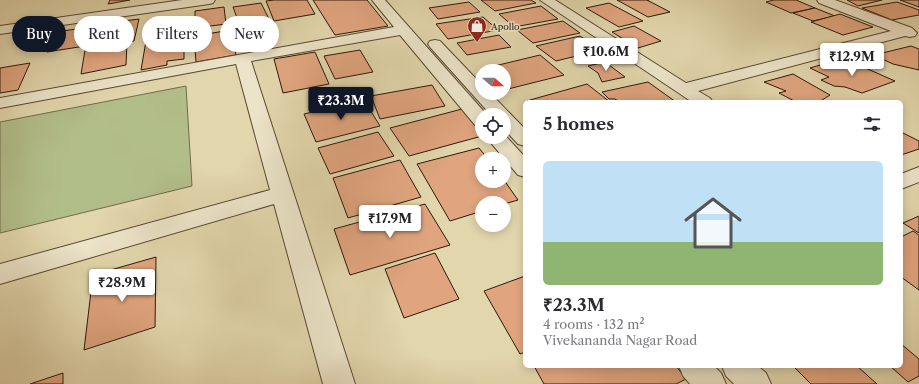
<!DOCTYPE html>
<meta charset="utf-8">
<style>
:root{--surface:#fff;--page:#f2f2f3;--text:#2b2b33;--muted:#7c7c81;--accent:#111827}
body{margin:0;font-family:"Libre Caslon Text",serif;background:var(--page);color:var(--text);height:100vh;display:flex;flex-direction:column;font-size:15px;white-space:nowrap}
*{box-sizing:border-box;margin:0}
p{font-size:13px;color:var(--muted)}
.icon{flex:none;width:22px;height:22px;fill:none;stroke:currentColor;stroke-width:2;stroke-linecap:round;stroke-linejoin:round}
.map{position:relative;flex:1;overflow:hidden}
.sheet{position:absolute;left:523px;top:100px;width:380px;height:268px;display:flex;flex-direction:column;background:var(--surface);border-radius:6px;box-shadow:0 2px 10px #0003}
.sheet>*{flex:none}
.hud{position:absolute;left:12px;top:16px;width:380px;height:36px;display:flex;gap:8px}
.needle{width:26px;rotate:111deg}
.buttons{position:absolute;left:475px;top:64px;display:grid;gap:8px}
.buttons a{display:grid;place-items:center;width:36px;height:36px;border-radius:50%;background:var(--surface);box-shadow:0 2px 10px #0003;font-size:20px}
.price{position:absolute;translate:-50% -34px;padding:0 9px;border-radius:4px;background:#fff;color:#222;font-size:13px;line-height:26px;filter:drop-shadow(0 1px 2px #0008)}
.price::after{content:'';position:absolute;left:50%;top:24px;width:12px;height:9px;margin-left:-6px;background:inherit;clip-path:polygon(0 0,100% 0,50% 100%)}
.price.current{background:var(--accent);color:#fff}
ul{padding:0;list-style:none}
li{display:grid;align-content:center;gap:8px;height:212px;padding:0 20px}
li span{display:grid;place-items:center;height:124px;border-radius:6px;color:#555}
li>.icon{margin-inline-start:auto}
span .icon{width:72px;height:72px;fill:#fffc;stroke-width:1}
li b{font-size:17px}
h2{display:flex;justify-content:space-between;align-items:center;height:48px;padding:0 20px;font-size:17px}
.pill{padding:0 14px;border-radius:18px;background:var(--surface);box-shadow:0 2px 10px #0003;font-size:14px;line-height:36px}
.pill.current{background:var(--accent);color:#fff}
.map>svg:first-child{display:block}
.green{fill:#b2be8a;stroke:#6f6c4a}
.building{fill:#e0a57f;stroke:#2c1909}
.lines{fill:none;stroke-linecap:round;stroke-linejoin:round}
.minor-casing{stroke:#5a4832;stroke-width:2}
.minor{fill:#ece4c9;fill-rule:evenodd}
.labels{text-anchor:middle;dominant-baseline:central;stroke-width:3;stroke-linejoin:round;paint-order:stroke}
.far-poi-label{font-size:9px;fill:#2c1909;stroke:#ece4c9;text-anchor:start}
</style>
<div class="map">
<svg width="919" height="384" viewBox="0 0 919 384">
<rect width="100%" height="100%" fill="#e2d6ac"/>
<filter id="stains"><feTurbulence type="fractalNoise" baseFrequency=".005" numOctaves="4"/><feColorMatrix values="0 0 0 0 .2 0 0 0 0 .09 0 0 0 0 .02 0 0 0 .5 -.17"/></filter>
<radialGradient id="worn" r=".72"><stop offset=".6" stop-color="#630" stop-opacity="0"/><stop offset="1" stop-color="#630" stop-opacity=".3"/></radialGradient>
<!-- green -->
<path class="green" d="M 186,86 L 192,186 L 0,233 L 0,122 Z"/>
<!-- building -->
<g class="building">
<path d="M 110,0 L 130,0 L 108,4 Z"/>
<path d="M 274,0 L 307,0 L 315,14 L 274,21 L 266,1 Z"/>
<path d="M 313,0 L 367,0 L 388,26 L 335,35 Z"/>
<path d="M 481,0 L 531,0 L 536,3 L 495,11 Z"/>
<path d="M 617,0 L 649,0 L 647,0 L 670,12 L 648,17 Z"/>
<path d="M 774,0 L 796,0 L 815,8 L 791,13 L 766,2 Z"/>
<path d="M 847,0 L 882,0 L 858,6 Z"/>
<path d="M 900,0 L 919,0 L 919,7 Z"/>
<path d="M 469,2 L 480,12 L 438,19 L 429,8 Z"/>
<path d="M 897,2 L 919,10 L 919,15 L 892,20 L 862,8 Z"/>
<path d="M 261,3 L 270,21 L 240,26 L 233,7 Z"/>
<path d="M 609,3 L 643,21 L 619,27 L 586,8 Z"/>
<path d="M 541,6 L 558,19 L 514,27 L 499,14 Z"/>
<path d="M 224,7 L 226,24 L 195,28 L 195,11 Z"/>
<path d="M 815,8 L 835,16 L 813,21 L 793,13 Z"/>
<path d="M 840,14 L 873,27 L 843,35 L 811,22 Z"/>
<path d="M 483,17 L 498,30 L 448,39 L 436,24 Z"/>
<path d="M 139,19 L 134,41 L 93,47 L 101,24 Z"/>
<path d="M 563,21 L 580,33 L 533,43 L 517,30 Z"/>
<path d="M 634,26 L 661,41 L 638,48 L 612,32 Z"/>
<path d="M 91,27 L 85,46 L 47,52 L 55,32 Z"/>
<path d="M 231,30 L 236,55 L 196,62 L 194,36 Z"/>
<path d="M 499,35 L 511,47 L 467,55 L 457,43 Z"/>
<path d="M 184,36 L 184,59 L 167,61 L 167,65 L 141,70 L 146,41 Z"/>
<path d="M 580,36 L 601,50 L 556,61 L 536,46 Z"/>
<path d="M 127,43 L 126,65 L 81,74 L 85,50 Z"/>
<path d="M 911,46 L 919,49 L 919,70 L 893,64 L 874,55 Z"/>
<path d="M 360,50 L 373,72 L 335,79 L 324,56 Z"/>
<path d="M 315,52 L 329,84 L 283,93 L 274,59 Z"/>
<path d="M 540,55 L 564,75 L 504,90 L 504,71 L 484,71 L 482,69 Z"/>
<path d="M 834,61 L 844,66 L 854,63 L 895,81 L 862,93 L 845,87 L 834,86 L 821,80 L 829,77 L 810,68 Z"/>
<path d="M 605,62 L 625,77 L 602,82 L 598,73 L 588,66 Z"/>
<path d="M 30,63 L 18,90 L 0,93 L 0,68 Z"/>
<path d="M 793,74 L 830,95 L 819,102 L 796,102 L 779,93 L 786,91 L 764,82 Z"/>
<path d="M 648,82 L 676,102 L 620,102 L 615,99 L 609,99 L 602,92 Z"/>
<path d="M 587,84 L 610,102 L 527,101 L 530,100 Z"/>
<path d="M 432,85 L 445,106 L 380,119 L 371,96 Z"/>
<path d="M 364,100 L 380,126 L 316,142 L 304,114 Z"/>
<path d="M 462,109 L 482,133 L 482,136 L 409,156 L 390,128 Z"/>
<path d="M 378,132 L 394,156 L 330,174 L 318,148 Z"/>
<path d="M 901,132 L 919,141 L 919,149 L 901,155 Z"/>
<path d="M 479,148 L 488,159 L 482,159 L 482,181 L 504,180 L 518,200 L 504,204 L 482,203 L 482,211 L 450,221 L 417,164 Z"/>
<path d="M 400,160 L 421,197 L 348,218 L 333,178 Z"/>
<path d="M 425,204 L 450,245 L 350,275 L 334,229 Z"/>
<path d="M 919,216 L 919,233 L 903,223 Z"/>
<path d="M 913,231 L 919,235 L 919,290 L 901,277 L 901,237 Z"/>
<path d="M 435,253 L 459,299 L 404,318 L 385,269 Z"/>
<path d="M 156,257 L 155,327 L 84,350 L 93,275 Z"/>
<path d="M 525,276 L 525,352 L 520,354 L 484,291 Z"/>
<path d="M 901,344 L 919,359 L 919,376 L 908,382 L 890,366 L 901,366 Z"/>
<path d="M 534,366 L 676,366 L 686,379 L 676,384 L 544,384 Z"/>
<path d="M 793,366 L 857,366 L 877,384 L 811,384 Z"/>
<path d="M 63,373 L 63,384 L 30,384 Z"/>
</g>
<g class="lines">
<!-- minor casing -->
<g class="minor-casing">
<g id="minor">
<path d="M 182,0 L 215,0 L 213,3 L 209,4 L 0,34 L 0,26 Z"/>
<path d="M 372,0 L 385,0 L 487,115 L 482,115 L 482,127 L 475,125 L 400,35 L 251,61 L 355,384 L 323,384 L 274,204 L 0,284 L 0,264 L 270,190 L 236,64 L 0,108 L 0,98 L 394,27 Z"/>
<path d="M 540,0 L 555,0 L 686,83 L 891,31 L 819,3 L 817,0 L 835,0 L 912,28 L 917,33 L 915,36 L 910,37 L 905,36 L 698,91 L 710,98 L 713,102 L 692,102 Z"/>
<path d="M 435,40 L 440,41 L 482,85 L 482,93 L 490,93 L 525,129 L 525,146 L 518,144 L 504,129 L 504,115 L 491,115 L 430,47 L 428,44 L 430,41 Z"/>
<path d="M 504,134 L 525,157 L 525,177 L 518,175 L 486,137 L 504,137 Z"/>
<path d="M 919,167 L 919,182 L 901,189 L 901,174 Z"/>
<path d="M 679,366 L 714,366 L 721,373 L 726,384 L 690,384 L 683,376 Z"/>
<path d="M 722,366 L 758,366 L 766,373 L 771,384 L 734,384 L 726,376 Z"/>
</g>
</g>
<!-- minor -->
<use href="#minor" class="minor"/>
</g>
<!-- icons -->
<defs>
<g id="shop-pin" transform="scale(1)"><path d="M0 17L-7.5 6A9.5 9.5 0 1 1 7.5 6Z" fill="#8f2418" stroke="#ece4c9"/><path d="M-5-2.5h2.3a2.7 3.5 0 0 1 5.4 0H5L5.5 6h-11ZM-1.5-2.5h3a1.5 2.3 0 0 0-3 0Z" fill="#fff"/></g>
</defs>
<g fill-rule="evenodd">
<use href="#shop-pin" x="477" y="26"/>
</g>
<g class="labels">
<!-- far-poi labels -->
<g class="far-poi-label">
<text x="491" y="26">Apollo</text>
</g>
</g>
<rect width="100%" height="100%" filter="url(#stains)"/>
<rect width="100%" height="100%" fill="url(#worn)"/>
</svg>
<div class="buttons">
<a><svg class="needle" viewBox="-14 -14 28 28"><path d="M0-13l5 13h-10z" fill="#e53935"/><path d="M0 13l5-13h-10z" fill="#7c7c81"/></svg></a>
<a><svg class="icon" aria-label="locate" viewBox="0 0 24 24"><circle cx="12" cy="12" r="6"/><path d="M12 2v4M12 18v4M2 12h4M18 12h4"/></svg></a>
<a>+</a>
<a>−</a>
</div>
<b class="price" style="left:606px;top:72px">₹10.6M</b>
<b class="price" style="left:852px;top:77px">₹12.9M</b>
<b class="price current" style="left:341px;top:121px">₹23.3M</b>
<b class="price" style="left:390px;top:239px">₹17.9M</b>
<b class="price" style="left:122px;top:303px">₹28.9M</b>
<div class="hud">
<a class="pill current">Buy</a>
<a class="pill">Rent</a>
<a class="pill">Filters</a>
<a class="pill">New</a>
</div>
<section class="sheet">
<h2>5 homes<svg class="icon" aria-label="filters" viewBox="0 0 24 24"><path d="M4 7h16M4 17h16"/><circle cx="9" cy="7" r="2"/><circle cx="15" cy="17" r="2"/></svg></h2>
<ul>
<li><span style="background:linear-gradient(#bfe0f5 65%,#8fb573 0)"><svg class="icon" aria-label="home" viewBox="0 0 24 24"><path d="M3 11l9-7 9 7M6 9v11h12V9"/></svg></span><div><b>₹23.3M</b><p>4 rooms · 132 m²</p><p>Vivekananda Nagar Road</p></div></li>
</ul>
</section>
</div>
